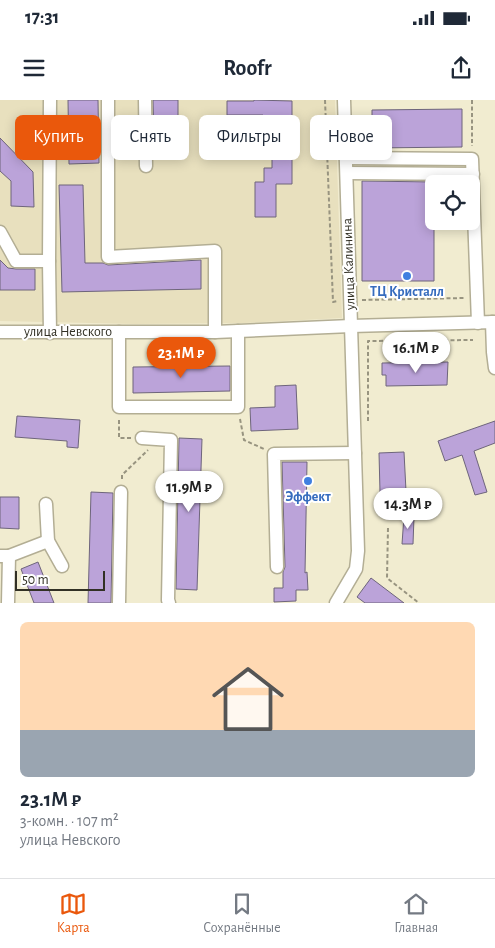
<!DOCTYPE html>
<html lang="ru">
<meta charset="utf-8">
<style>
:root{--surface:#fff;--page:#f6f6f7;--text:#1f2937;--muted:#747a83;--line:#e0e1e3;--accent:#ea580c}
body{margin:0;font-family:"Alegreya Sans",sans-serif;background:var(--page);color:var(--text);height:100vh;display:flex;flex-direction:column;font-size:19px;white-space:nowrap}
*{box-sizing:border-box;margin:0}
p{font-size:16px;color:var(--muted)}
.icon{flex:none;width:28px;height:28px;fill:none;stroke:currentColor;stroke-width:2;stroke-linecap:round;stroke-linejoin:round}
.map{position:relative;height:503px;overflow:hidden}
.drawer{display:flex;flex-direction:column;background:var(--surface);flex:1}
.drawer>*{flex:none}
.banner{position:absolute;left:15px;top:15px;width:465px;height:45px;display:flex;gap:10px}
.controls{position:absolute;left:425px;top:75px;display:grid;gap:10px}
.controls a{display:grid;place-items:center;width:55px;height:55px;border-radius:8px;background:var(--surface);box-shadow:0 2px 12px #0003;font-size:25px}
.scale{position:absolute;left:15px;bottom:12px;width:90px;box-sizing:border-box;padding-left:5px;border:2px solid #323025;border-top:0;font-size:14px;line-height:18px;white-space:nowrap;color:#323025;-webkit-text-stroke:4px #fff;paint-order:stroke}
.price{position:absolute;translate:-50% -42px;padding:0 11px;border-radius:18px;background:#fff;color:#222;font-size:16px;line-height:32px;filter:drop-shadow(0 1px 2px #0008)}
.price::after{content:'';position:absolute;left:50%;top:30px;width:15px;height:11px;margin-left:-8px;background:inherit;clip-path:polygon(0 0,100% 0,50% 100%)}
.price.selected{background:var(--accent);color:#fff}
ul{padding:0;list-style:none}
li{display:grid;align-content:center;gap:10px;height:265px;padding:0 20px}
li+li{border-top:1px solid var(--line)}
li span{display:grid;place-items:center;height:155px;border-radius:8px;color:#555}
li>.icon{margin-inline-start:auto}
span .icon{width:90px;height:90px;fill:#fffc;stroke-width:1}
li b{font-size:21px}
.tag{padding:0 18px;border-radius:8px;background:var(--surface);box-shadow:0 2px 12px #0003;font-size:18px;line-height:45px}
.tag.selected{background:var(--accent);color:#fff}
.status{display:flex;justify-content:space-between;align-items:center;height:35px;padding:0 25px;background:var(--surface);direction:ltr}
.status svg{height:14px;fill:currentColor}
header{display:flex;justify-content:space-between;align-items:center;height:65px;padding:0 20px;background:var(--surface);font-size:22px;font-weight:600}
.tabs{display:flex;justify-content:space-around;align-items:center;height:70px;border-top:1px solid var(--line);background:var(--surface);font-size:14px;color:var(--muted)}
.tabs a{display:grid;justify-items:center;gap:2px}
.tabs .selected{color:var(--accent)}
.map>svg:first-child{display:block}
.built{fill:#e8e0be}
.building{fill:#bba3d9;stroke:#6e657b}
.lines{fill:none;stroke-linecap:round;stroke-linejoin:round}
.minor-casing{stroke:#b3ae94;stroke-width:15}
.path{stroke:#989480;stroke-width:2;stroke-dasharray:4 2.5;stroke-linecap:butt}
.minor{stroke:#fff;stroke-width:12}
.shop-dot{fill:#3f7fe0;stroke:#fff;stroke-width:2}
.labels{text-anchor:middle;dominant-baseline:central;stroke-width:4;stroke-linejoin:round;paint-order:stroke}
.street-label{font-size:14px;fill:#323025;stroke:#fff}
.shop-label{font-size:14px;font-weight:bold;fill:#366cbe;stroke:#fff}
</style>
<div class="status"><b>17:31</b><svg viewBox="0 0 49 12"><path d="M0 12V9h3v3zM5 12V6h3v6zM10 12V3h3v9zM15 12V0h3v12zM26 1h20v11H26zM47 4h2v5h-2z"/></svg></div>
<header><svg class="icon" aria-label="menu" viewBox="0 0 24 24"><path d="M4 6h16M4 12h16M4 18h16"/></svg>Roofr<svg class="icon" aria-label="share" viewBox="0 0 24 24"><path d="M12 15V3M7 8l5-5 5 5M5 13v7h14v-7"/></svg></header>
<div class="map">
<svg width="495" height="503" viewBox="0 0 495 503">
<rect width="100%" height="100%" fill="#f1ecd0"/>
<!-- built -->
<path class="built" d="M 0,0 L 335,0 L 342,218 L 245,223 L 135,224 L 0,221 Z"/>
<!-- building -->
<g class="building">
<path d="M 68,0 L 98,0 L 99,63 L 69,64 Z"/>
<path d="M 153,0 L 178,0 L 178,39 L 154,39 Z"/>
<path d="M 254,0 L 292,1 L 292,84 L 276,84 L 276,117 L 255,117 L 255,82 L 264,82 L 264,68 L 272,68 L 272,46 L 263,46 L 263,15 L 227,15 L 227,1 L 254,1 Z"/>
<path d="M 462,9 L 462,47 L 372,48 L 372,10 Z"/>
<path d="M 0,38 L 33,72 L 34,107 L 11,106 L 11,81 L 0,71 Z"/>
<path d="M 362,81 L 434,82 L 434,181 L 362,181 Z"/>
<path d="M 59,85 L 83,85 L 85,163 L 103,163 L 108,165 L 201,160 L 201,189 L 62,192 Z"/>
<path d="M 0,160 L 8,168 L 16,169 L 35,169 L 35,190 L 0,190 Z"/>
<path d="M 448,262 L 447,285 L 386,286 L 386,275 L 382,275 L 382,263 Z"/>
<path d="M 230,266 L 230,291 L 133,293 L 133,267 Z"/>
<path d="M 296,285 L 298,329 L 251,331 L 250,308 L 275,307 L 275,286 Z"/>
<path d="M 17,316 L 80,320 L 78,348 L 67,347 L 67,341 L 15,337 Z"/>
<path d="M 495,321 L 495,343 L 474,351 L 487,392 L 475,395 L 462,355 L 445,361 L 438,341 Z"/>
<path d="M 179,338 L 202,339 L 197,490 L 176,489 Z"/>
<path d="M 404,352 L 406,391 L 380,392 L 379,353 Z"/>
<path d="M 282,362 L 307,362 L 305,473 L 307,472 L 308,490 L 296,490 L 296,501 L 274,502 L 274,488 L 283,488 L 283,472 L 285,467 Z"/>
<path d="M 91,392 L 113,393 L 111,503 L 88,503 Z"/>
<path d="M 0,397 L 19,397 L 19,429 L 0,428 Z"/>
<path d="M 404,416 L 414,417 L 413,444 L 402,444 Z"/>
<path d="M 38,462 L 54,503 L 34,503 L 21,469 Z"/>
<path d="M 371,478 L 404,503 L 365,503 L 357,497 Z"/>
</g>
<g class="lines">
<!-- minor casing -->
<g class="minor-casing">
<g id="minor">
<path d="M 108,0 L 108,157 L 215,151 L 215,232"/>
<path d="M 145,0 L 146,66"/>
<path d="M 346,58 L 472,59 L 478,223"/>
<path d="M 347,73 L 473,74"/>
<path d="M 0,132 L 16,161 L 49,161 L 50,233"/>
<path d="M 49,161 L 50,0"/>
<path d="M 492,222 L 493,252 L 495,268"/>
<path d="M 0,232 L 215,232 L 351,226 L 495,222"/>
<path d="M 119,232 L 119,307 L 238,307 L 238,231"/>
<path d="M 142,338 L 171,340 L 168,500 L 169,503"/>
<path d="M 46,404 L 48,441 L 62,466"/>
<path d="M 0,456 L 9,456 L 8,503"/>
<path d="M 9,456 L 48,441"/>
<path d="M 277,467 L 274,354 L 355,353"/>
<path d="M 119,503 L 121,392"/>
<path d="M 336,503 L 356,469 L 358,451 L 344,0"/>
</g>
</g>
<!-- path -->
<g class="path">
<path d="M 325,0 L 333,202 L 338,201"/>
<path d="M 472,0 L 472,46"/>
<path d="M 362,200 L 465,198"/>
<path d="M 240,319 L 244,340 L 264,349"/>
<path d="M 119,320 L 119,338 L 131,338"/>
<path d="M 368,321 L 368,241 L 473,240"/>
<path d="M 122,379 L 122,375 L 148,350"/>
<path d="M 388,428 L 387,478 L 419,503"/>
</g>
<!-- minor -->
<use href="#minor" class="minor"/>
</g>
<!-- markers -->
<g class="shop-dot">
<circle cx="407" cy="176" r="5"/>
<circle cx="308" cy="381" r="5"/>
</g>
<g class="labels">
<!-- street labels -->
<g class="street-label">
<text transform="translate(349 164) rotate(-92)">улица Калинина</text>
<text x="68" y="232">улица Невского</text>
</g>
<!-- shop labels -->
<g class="shop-label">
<text x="407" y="192">ТЦ Кристалл</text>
<text x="308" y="397">Эффект</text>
</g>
</g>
</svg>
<div class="controls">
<a><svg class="icon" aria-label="locate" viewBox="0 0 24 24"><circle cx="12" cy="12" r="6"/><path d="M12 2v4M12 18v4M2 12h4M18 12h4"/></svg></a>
</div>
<div class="scale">50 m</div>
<b class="price" style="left:416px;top:274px">16.1M ₽</b>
<b class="price selected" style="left:181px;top:279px">23.1M ₽</b>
<b class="price" style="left:189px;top:413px">11.9M ₽</b>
<b class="price" style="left:408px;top:430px">14.3M ₽</b>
<div class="banner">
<a class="tag selected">Купить</a>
<a class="tag">Снять</a>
<a class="tag">Фильтры</a>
<a class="tag">Новое</a>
</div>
</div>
<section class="drawer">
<ul>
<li><span style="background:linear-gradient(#ffd9b3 70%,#9aa5b1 0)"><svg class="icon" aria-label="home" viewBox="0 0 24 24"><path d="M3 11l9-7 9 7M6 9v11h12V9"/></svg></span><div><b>23.1M ₽</b><p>3-комн. · 107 m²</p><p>улица Невского</p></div></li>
</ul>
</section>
<nav class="tabs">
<a class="selected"><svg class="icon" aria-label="map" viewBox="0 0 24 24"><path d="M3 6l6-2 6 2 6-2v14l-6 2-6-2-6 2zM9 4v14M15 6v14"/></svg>Карта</a>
<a><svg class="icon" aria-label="saved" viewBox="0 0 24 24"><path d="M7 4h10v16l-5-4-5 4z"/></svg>Сохранённые</a>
<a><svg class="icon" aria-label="home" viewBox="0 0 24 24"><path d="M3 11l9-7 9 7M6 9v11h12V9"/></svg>Главная</a>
</nav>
